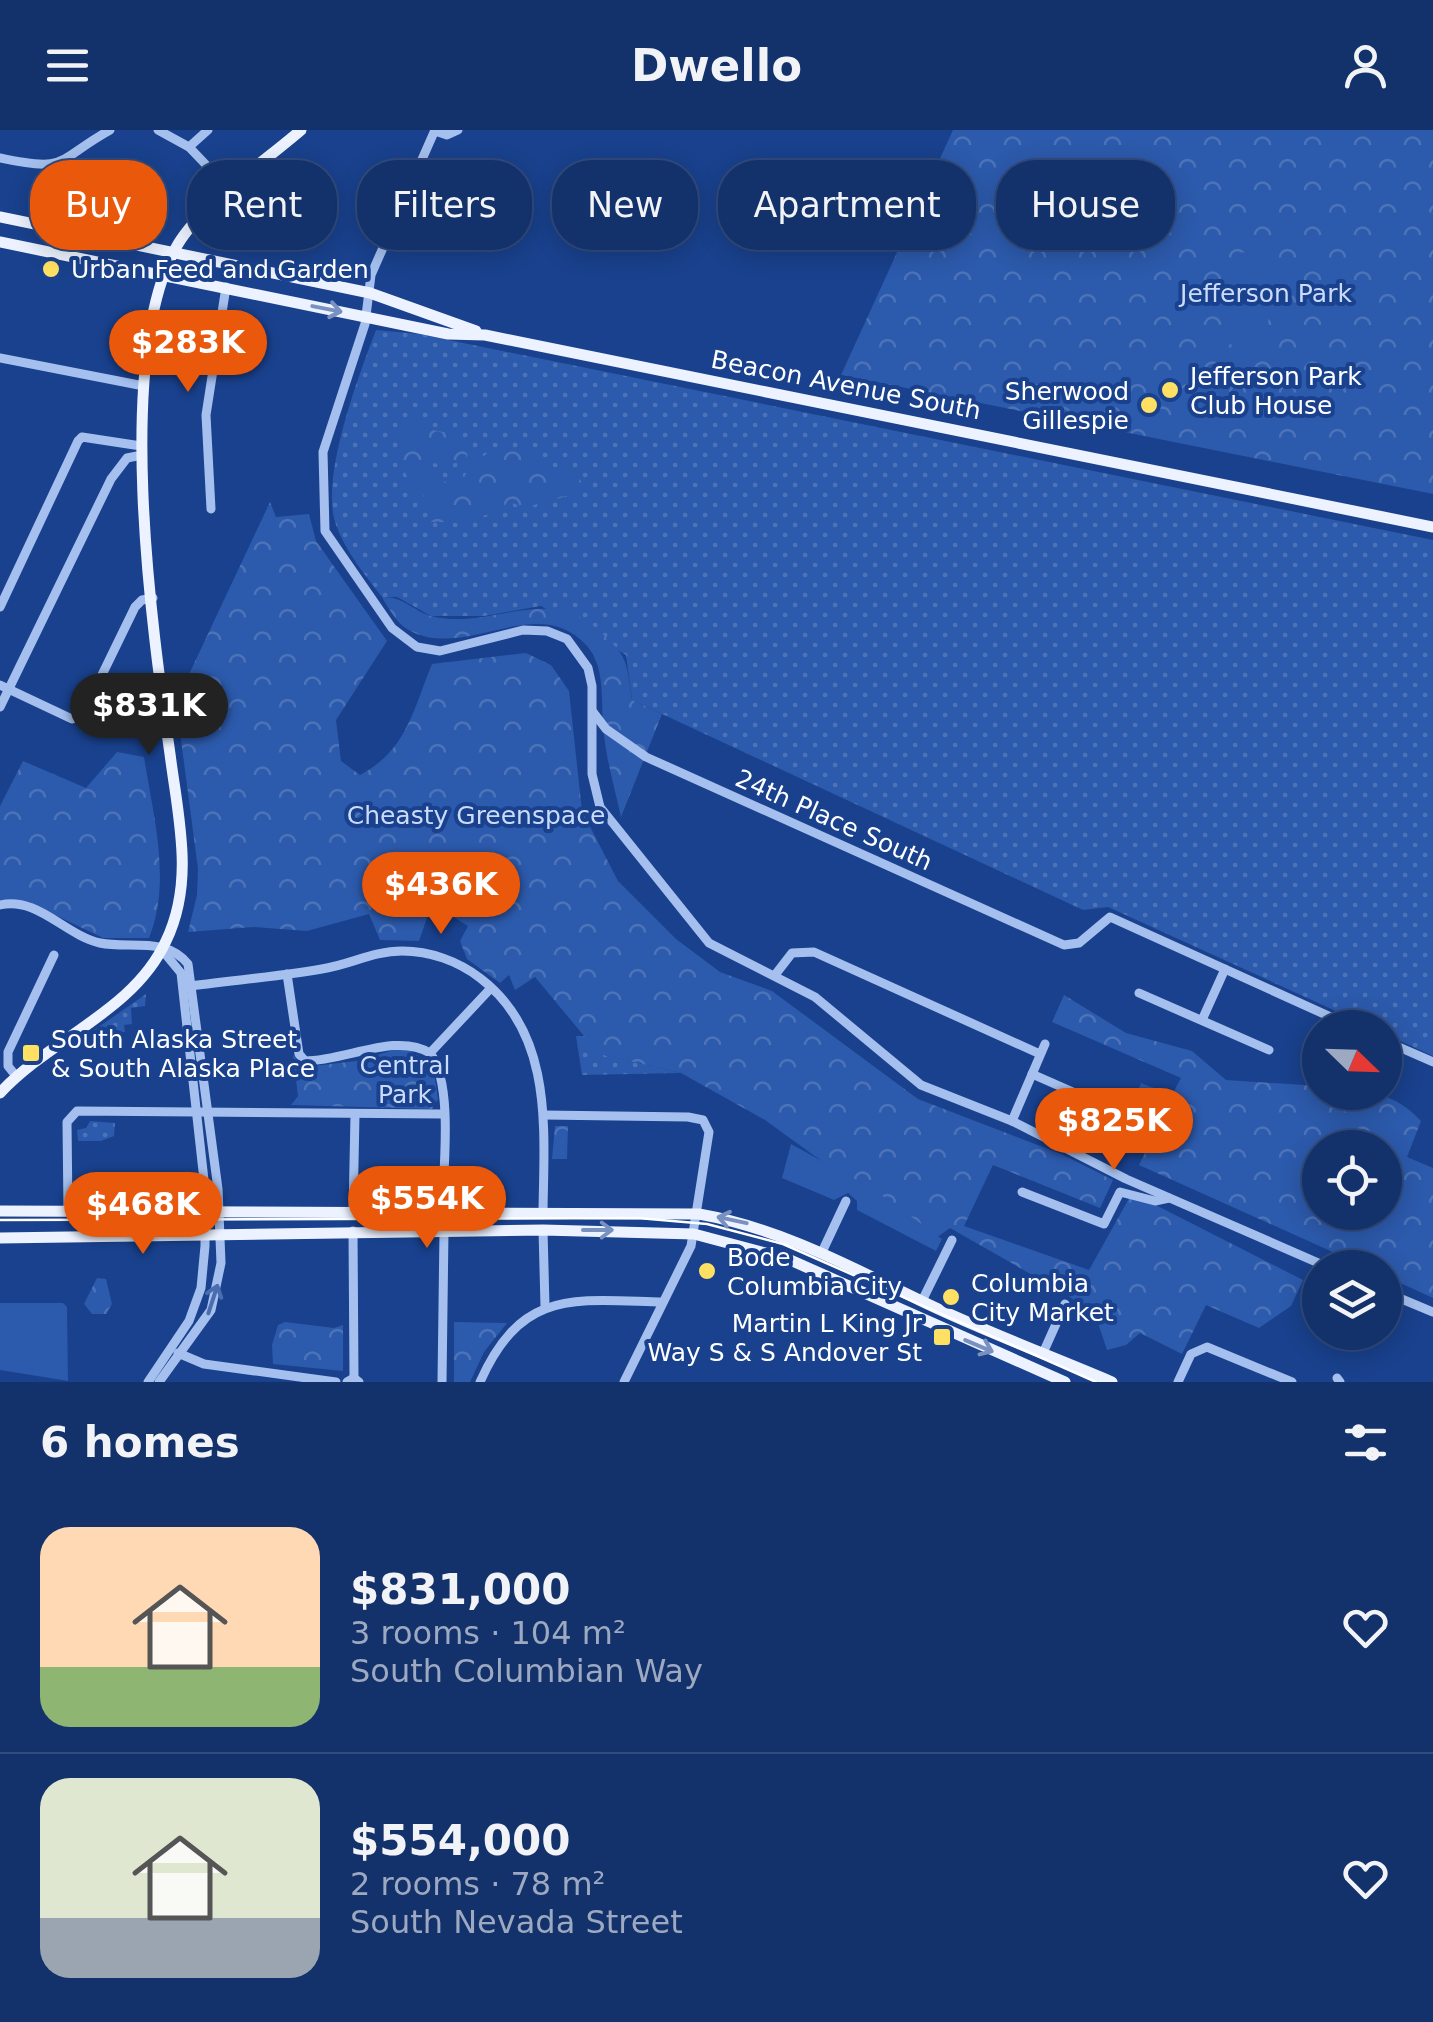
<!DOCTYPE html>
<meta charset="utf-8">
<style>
:root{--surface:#13316a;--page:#203d72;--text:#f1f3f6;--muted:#9da9c1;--line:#324c7e;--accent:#ea580c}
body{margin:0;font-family:"DejaVu Sans",sans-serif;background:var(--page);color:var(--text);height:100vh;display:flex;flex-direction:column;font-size:38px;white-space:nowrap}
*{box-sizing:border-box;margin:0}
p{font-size:32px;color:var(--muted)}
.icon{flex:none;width:55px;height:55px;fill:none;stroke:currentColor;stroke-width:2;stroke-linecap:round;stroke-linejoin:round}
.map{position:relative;height:1252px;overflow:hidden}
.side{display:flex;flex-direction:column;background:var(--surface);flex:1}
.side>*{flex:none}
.guide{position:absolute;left:30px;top:30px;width:1375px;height:90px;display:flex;gap:20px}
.needle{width:65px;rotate:113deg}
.fabs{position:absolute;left:1302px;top:880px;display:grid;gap:20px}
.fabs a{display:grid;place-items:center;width:100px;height:100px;border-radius:50%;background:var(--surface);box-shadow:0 5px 25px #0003,0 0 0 2px var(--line);font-size:50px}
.price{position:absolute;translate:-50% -85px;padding:0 22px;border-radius:35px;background:var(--accent);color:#fff;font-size:32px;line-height:65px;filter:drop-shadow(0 2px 5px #0008)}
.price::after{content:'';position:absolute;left:50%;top:60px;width:30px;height:22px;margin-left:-15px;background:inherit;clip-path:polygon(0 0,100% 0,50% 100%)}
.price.active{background:#222;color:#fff}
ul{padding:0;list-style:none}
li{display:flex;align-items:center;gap:30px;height:250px;padding:0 40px}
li+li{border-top:2px solid var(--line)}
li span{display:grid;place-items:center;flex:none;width:280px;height:200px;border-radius:30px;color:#555}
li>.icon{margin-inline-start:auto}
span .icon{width:120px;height:120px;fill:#fffc;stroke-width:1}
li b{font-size:42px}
h2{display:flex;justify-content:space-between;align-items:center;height:120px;padding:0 40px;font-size:42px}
.pill{padding:0 35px;border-radius:40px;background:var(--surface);box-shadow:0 5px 25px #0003,0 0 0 2px var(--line);font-size:35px;line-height:90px}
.pill.active{background:var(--accent);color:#fff}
header{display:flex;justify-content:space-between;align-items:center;height:130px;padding:0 40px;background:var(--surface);font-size:45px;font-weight:800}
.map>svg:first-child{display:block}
.grass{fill:url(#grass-dots)}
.forest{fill:url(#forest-crowns);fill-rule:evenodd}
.garden{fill:#2c5aac}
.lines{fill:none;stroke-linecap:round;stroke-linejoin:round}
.minor{stroke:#a5c0ee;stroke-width:9}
.major{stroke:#ecf2ff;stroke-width:11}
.tram{stroke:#fff;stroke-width:2.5}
.oneway{stroke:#7891c0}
.oneway2{stroke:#4a6daf}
.poi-dot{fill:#ffe062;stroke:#19418d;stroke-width:4}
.labels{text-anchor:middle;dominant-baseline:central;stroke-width:8;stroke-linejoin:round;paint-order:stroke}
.poi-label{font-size:25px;fill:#fff;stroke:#19418d;text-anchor:start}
.park-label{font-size:25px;fill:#cbdcfa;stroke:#19418d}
.street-label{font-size:25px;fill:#fff;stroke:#19418d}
</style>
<header><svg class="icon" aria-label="menu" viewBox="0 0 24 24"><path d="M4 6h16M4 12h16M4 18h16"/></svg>Dwello<svg class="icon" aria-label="person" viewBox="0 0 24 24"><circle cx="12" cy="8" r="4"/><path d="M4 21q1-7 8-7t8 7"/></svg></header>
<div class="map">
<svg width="1433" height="1252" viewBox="0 0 1433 1252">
<defs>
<pattern id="grass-dots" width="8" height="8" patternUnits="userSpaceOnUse" patternTransform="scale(2.5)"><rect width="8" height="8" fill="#2c5aac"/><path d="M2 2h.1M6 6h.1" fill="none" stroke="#4c73b8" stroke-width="1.8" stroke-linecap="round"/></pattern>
<pattern id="forest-crowns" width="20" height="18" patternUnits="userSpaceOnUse" patternTransform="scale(2.5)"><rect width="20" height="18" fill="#2c5aac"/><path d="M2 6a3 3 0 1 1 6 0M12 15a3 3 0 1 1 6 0" fill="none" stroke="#4c73b8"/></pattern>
</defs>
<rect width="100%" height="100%" fill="#19418d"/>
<!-- grass -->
<g class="grass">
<path d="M 376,200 L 419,204 L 1433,410 L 1433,926 L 1385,904 L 1385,898 L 1371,897 L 1108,777 L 1083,780 L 632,570 L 626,525 L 541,476 L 484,486 L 431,486 L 397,467 L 382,467 C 364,444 346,422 336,395 C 319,349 359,245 376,200 Z"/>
<path d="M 146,864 L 145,876 L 131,878 L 132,894 L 124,895 L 125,902 L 108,902 L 107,909 L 95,909 L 94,915 L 77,912 Z"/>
<path d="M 576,906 L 586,906 L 600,924 L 681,943 L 582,945 Z"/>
<path d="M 90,991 L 115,993 L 114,1006 L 101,1011 L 78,1011 L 77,1000 L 86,998 Z"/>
</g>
<!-- forest -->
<g class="forest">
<path d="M 953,0 L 1433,0 L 1433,364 L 841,245 Z"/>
<path d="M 410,286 L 432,300 L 454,304 L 466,315 L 466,328 L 450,335 L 432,333 L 431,347 L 422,359 L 410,357 C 402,329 394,312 410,286 Z"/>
<path d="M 525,311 L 541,341 L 568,337 L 581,351 L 582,362 L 523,378 L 509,371 C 495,389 451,393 429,392 L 429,382 L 434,381 L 424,372 L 423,362 L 433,352 L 462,351 L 471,335 L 495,318 L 516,321 Z"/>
<path d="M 270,372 L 276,387 L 309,384 L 316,411 L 387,511 L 336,590 L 341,631 L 360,645 C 407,620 413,580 432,534 L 526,523 L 551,535 L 569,561 L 582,681 L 618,751 L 676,809 L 720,842 L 772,861 L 918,969 L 1061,1024 L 1113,1050 L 1100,1078 L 993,1035 L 964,1096 L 1089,1140 L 1132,1063 L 1303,1150 L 1291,1176 L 1259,1198 L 1206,1175 L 1182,1224 L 1140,1203 L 1126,1215 L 1107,1220 L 1097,1190 L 1069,1166 L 950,1098 L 932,1111 L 765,990 L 681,943 L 599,924 L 535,847 L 515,860 L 509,845 L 500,853 L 467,829 L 460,811 L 468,796 L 447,783 L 429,782 L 419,811 L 380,810 L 369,784 L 307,801 L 253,797 L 188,802 L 197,765 L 198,739 L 176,572 Z"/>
<path d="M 382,467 C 403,466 412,480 431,486 C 488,501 546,454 596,498 C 628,527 626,527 632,570 L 662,584 L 621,687 C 615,660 607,632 604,605 C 600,577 607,538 587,516 C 536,459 461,536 404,497 C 396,491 387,476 382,467 Z"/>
<path d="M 117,622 L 144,627 C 153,685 172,751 149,808 L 103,808 L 28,772 L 0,771 L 0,676 L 23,631 L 86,658 Z"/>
<path d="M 1064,865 L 1126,903 L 1192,921 L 1226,950 L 1320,956 L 1320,962 C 1363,962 1390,958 1421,991 L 1407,1027 L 1433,1038 L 1433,1168 L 1385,1146 L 1385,1138 L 1366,1137 L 1139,1035 L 1153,1006 L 1126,993 L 1141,953 L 1172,965 L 1181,948 L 1052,892 ZM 1320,1018 L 1385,1018 L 1385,1082 L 1320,1082 Z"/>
<path d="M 404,917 L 433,935 L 438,969 L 432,979 L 291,975 L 298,966 L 293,925 L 305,937 L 356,931 Z"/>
<path d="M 555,996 L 568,996 L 567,1029 L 552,1029 Z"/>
<path d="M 97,1148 L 106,1149 L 112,1174 L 106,1184 L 92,1184 L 84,1174 Z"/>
<path d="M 285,1192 L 334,1198 L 343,1195 L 343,1241 L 273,1234 L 272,1215 L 278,1195 Z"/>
<path d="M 454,1192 L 507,1193 L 484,1222 L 470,1252 L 454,1252 Z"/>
</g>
<!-- garden -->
<g class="garden">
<path d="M 1242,122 L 1284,133 L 1273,175 L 1231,164 Z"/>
<path d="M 1229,169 L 1271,180 L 1260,222 L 1218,211 Z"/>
<path d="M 791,1014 L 873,1059 L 942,1109 L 936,1121 L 857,1080 L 857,1071 L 848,1063 L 834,1070 L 782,1048 Z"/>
<path d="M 0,1173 L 63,1173 L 67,1177 L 68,1251 L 0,1240 Z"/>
</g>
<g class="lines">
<!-- minor -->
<g class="minor">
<path d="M 158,0 L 189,17 L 231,61"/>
<path d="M 435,0 L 371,145 L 365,194 L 323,322 L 325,401 L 392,498 L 417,517 L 440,521 L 523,500 L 547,501 L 567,509 L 588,538 L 592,556 L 592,644 L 600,677 L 709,813 L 815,867 L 921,955 L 1012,991 L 1126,1049 L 1330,1138"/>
<path d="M 435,1 L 447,5 L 458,0"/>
<path d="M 189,17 L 208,0"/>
<path d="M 0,28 C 69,43 56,30 110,0"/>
<path d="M 0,228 L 144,256"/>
<path d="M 211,379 L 206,285 L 226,157"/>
<path d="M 0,477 L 78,311 L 82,307 L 141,316"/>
<path d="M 0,555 L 72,589 L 82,586 L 135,477 L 142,470 L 153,468"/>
<path d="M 0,577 L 111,349 L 127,328 L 142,325"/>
<path d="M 593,582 L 606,599 L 646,627 L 1064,815 L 1079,813 L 1110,787 L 1355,898"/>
<path d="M 0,775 C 37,766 65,805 100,813 C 129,819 166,806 188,834 L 218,1059 L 221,1133 L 211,1180 L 159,1252"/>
<path d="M 287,844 L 299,924 L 305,931 C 346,931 396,902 430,923"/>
<path d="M 775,845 L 792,823 L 814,822 L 1040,924"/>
<path d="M 183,857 C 231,850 280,847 327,838 C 353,833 375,821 402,821 C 430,821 458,831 480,848 C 554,904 544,1000 543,1082"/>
<path d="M 1139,863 L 1269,920"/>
<path d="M 1202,890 L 1225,839"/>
<path d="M 1385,911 L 1433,932"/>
<path d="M 1032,944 L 1123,984"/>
<path d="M 16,946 L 8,936 L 8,922 L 54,825"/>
<path d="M 544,985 L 688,987 L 703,990 L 709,1002 L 691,1116 L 624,1252"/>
<path d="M 1012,991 L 1045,914"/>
<path d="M 1022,1062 L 1104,1094 L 1120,1062 L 1155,1071 L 1169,1068"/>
<path d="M 68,1081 L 67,992 L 77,981 L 442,984"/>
<path d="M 353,1082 L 355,985"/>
<path d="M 442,1083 C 443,1044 454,953 430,923 L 491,858"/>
<path d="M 543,1100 L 545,1176"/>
<path d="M 353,1101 L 354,1248"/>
<path d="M 822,1122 L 846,1071"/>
<path d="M 1385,1162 L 1433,1182"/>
<path d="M 922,1171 L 952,1110"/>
<path d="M 178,1223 L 204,1234 L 336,1252"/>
<path d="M 1043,1223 L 1065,1174"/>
<path d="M 1337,1248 L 1340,1252"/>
<path d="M 148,1252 L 189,1191 L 201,1158 L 205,1116 L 205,1059 L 181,843 L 162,820"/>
<path d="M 347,1252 L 354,1248 L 359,1252"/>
<path d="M 442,1252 L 444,1101"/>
<path d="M 480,1252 C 522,1158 574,1170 663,1172"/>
<path d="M 1178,1252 L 1191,1224 L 1207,1217 L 1292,1252"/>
</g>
<!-- major -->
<g class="major">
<path d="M 0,87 L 370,163 L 476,201"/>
<path d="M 0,112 L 448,204 L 485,205 L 1433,397"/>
<path d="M 0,963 C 51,908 134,881 166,811 C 195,751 178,687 170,624 C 152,498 113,224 178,114 C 203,73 264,32 301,0"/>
<path d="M 0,1081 L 699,1084 C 784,1099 856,1140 934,1177 C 992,1204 1053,1227 1112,1252"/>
<path d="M 0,1108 L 543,1100 L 694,1104 L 788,1129 L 1065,1252"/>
</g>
<!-- tram -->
<path class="tram" d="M 0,1090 L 638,1088 L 707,1094 L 783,1114 L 1096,1252"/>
</g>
<!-- one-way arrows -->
<defs><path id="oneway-shaft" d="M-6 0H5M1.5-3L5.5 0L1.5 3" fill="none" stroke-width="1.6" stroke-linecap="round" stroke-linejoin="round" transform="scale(2.5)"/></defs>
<g class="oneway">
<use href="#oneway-shaft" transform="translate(327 179) rotate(11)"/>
<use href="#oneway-shaft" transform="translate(732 1090) rotate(-168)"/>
<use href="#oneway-shaft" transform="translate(598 1100)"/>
<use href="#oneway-shaft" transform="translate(979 1216) rotate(23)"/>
</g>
<use class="oneway2" href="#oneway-shaft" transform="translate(213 1169) rotate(-72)"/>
<!-- markers -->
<g class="poi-dot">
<circle cx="51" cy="139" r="10"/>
<circle cx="1170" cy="260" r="10"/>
<circle cx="1149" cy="275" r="10"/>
<rect x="21" y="913" width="20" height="20" rx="5"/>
<circle cx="707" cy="1141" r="10"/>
<circle cx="951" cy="1167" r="10"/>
<rect x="932" y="1197" width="20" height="20" rx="5"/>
</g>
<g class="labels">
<!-- poi labels -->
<g class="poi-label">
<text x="71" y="139">Urban Feed and Garden</text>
<text x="1190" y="246">Jefferson Park<tspan x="1190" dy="29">Club House</tspan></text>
<text x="1129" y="261" text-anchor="end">Sherwood<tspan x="1129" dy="29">Gillespie</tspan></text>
<text x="51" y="909">South Alaska Street<tspan x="51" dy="29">&amp; South Alaska Place</tspan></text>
<text x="727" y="1127">Bode<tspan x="727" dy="29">Columbia City</tspan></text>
<text x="971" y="1153">Columbia<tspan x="971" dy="29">City Market</tspan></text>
<text x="922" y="1193" text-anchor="end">Martin L King Jr<tspan x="922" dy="29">Way S &amp; S Andover St</tspan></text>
</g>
<!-- park labels -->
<g class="park-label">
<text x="1266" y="163">Jefferson Park</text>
<text x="476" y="685">Cheasty Greenspace</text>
<text x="405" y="935">Central<tspan x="405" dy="29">Park</tspan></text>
</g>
<!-- street labels -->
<g class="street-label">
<text transform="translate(846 255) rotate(11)">Beacon Avenue South</text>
<text transform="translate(834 690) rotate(24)">24th Place South</text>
</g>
</g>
</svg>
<div class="fabs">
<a><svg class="needle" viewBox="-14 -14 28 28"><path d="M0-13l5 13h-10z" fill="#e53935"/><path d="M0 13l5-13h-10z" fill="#9da9c1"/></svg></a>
<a><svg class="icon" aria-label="locate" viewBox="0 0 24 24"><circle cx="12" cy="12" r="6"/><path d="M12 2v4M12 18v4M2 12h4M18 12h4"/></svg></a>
<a><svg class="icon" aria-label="layers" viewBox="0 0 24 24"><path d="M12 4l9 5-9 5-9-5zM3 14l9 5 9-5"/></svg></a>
</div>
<b class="price" style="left:188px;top:265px">$283K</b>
<b class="price active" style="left:149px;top:628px">$831K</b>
<b class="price" style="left:441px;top:807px">$436K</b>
<b class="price" style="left:1114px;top:1043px">$825K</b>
<b class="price" style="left:427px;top:1121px">$554K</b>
<b class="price" style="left:143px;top:1127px">$468K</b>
<div class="guide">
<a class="pill active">Buy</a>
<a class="pill">Rent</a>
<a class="pill">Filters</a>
<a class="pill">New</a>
<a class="pill">Apartment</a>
<a class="pill">House</a>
</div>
</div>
<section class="side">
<h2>6 homes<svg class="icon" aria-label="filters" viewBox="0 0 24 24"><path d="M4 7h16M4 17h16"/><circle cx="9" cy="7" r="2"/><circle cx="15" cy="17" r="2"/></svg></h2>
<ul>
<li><span style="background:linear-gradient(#ffd9b3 70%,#8fb573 0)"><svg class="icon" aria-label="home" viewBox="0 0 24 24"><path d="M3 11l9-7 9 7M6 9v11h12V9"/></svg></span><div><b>$831,000</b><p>3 rooms · 104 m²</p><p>South Columbian Way</p></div><svg class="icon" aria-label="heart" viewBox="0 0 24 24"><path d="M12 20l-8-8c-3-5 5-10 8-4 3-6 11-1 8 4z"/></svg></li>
<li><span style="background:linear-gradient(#dfe7d0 70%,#9aa5b1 0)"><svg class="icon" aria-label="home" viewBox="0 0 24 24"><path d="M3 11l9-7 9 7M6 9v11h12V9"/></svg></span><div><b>$554,000</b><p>2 rooms · 78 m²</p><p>South Nevada Street</p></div><svg class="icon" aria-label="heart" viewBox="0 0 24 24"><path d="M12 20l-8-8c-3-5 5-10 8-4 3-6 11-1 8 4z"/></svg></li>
</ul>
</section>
